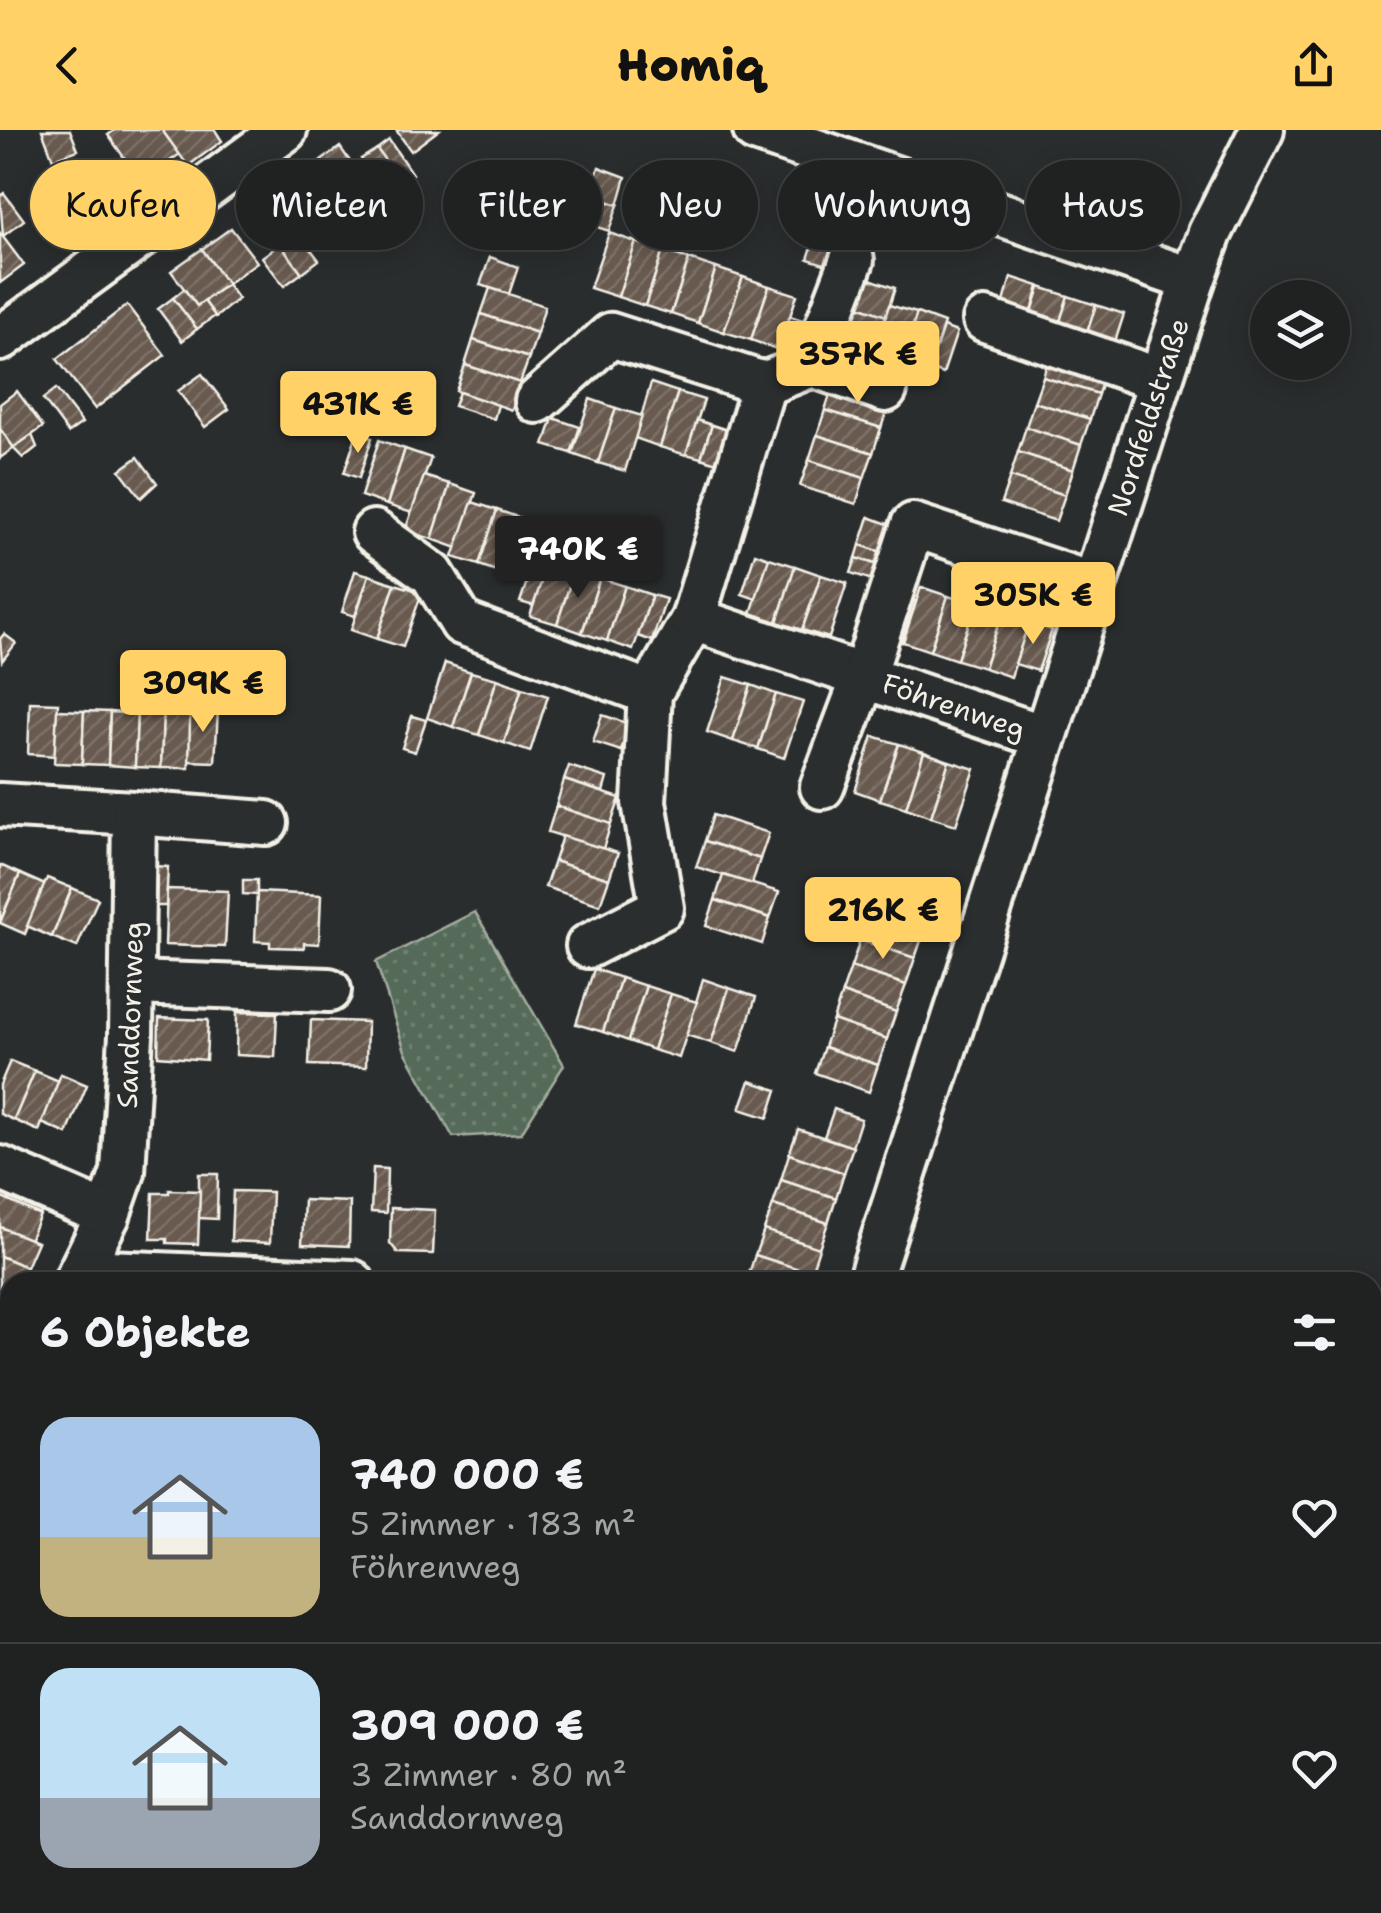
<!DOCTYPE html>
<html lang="de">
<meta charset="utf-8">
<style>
:root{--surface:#202222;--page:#282a2a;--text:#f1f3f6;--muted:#a2a4a5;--line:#3d3f40;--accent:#ffd166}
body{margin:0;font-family:"Shantell Sans",sans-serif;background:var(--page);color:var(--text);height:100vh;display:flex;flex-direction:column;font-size:38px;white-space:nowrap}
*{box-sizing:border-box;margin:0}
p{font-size:32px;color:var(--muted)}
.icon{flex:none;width:55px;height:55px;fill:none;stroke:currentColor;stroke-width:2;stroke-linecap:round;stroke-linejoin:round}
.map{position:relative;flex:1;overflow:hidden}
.drawer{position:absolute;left:0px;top:1142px;width:1382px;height:642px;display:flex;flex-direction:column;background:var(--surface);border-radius:30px 30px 0 0;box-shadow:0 5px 25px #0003,0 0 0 2px var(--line)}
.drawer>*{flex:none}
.top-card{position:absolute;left:30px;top:30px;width:1322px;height:90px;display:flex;gap:20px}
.tools{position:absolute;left:1250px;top:150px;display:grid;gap:20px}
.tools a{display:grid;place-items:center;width:100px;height:100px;border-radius:50%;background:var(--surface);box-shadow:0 5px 25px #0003,0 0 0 2px var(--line);font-size:50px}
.price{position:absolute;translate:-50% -85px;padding:0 22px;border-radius:10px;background:var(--accent);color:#111;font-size:32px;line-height:65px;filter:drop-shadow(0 2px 5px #0008)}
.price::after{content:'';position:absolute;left:50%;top:60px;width:30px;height:22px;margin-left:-15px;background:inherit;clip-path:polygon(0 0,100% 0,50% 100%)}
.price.selected{background:#222;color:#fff}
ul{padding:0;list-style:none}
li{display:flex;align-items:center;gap:30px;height:250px;padding:0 40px}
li+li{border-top:2px solid var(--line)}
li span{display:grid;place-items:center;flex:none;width:280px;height:200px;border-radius:30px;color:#555}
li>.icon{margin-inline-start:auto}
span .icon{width:120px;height:120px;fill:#fffc;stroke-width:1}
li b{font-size:42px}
h2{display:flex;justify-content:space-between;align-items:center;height:120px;padding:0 40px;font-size:42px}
.chip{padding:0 35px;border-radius:45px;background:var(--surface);box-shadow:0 5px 25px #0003,0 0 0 2px var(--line);font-size:35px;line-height:90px}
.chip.selected{background:var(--accent);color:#111}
header{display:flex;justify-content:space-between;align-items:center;height:130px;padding:0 40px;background:var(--accent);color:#111;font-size:45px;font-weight:800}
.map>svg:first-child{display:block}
.green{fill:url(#green-dots);stroke:#a4aea0;stroke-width:2.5}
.building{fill:url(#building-hatch);stroke:#f4f1e8;stroke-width:2.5}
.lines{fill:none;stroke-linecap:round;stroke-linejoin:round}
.minor-casing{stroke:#f4f1e8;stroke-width:50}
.minor{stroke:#2a2d2e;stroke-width:42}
.labels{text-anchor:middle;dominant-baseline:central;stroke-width:8;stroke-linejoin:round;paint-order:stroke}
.street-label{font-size:28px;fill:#f4f1e8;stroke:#2a2d2e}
</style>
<header><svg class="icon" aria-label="back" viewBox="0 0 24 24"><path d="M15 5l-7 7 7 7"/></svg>Homiq<svg class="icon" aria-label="share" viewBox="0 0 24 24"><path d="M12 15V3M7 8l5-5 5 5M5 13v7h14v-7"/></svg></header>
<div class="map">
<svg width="1381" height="1783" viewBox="0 0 1381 1783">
<defs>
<pattern id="green-dots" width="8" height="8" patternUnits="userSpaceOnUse" patternTransform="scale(2.5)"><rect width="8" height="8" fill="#546b58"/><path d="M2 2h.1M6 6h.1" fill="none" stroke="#6d8170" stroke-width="1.8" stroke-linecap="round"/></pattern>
<pattern id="building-hatch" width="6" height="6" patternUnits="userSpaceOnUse" patternTransform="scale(2.5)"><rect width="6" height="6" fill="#685a4f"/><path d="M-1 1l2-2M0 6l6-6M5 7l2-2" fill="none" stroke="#7e7268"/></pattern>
</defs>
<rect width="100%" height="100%" fill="#2a2d2e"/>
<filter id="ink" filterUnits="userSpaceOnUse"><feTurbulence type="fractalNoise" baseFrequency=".01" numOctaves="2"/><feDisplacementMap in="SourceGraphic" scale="20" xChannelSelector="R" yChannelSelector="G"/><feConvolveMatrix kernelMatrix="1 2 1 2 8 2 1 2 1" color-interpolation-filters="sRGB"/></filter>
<g filter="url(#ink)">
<!-- green -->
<path class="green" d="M 475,782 L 564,935 L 521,1003 L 453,1007 L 405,921 L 376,832 Z"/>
<!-- building -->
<g class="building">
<path d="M 42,0 L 70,0 L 78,20 L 53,29 Z"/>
<path d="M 115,0 L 162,0 L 180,24 L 141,51 L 108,5 Z"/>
<path d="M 162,0 L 215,0 L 222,11 L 188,36 Z"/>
<path d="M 396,0 L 439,0 L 411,21 Z"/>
<path d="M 389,10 L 412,44 L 400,52 L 377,19 Z"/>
<path d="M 340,17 L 365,53 L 335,75 L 309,40 Z"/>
<path d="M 377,19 L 400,52 L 384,64 L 361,29 Z"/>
<path d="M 599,37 L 626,47 L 618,75 L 590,65 Z"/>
<path d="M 309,40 L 352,98 L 330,115 L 316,96 L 311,94 L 307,96 L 280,62 Z"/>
<path d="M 4,63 L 24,90 L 3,106 L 0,66 Z"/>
<path d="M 591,66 L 618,75 L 609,101 L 582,92 Z"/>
<path d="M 231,98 L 257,132 L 227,154 L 202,119 Z"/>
<path d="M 297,101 L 319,130 L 302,143 L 280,114 Z"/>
<path d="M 817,101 L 846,110 L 837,138 L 808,129 Z"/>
<path d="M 0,103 L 24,135 L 0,153 Z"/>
<path d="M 609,103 L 636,112 L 618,167 L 590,158 Z"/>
<path d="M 636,112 L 663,121 L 645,176 L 618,167 Z"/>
<path d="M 280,114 L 302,143 L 284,156 L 262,127 Z"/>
<path d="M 202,119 L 227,154 L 197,176 L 171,141 Z"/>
<path d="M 663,121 L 689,129 L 671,184 L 645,176 Z"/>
<path d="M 490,127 L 518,137 L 509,164 L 480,155 Z"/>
<path d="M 689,129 L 716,138 L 698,193 L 671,184 Z"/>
<path d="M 716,138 L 743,147 L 724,202 L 698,193 Z"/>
<path d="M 743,147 L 769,156 L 751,210 L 724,202 Z"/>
<path d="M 1011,147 L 1039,156 L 1031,185 L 1003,176 Z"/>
<path d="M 867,148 L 895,158 L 886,186 L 858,176 Z"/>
<path d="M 227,154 L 238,169 L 216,187 L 204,171 Z"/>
<path d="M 769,156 L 797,165 L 779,220 L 751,210 Z"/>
<path d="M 1040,157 L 1068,166 L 1059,195 L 1031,185 Z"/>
<path d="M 490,158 L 545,176 L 537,203 L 481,184 Z"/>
<path d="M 184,159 L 197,176 L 204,171 L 215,186 L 197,199 L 173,168 Z"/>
<path d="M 1068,166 L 1096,175 L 1087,203 L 1059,195 Z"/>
<path d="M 173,168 L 197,199 L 182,211 L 158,179 Z"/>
<path d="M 127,175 L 165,225 L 95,279 L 57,229 Z"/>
<path d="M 889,175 L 917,183 L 899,239 L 871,230 Z"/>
<path d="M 1096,175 L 1124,184 L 1115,212 L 1087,203 Z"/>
<path d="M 858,176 L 886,186 L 877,213 L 848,205 Z"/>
<path d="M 917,183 L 944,193 L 926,248 L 899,239 Z"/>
<path d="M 481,184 L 537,203 L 529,228 L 473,210 Z"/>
<path d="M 790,186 L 818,195 L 809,222 L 781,213 Z"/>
<path d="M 943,197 L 957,202 L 943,244 L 929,239 Z"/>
<path d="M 848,205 L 877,213 L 871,230 L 843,221 Z"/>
<path d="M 473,210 L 529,228 L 520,253 L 465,235 Z"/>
<path d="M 1051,220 L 1107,238 L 1098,264 L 1043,247 Z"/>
<path d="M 465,235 L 520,253 L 512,280 L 456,261 Z"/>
<path d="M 202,244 L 229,279 L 205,297 L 178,261 Z"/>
<path d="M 1043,247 L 1098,264 L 1090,289 L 1034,272 Z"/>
<path d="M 651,253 L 678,262 L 660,317 L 635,308 Z"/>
<path d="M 834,253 L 890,271 L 881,298 L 825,280 Z"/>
<path d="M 56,259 L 82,293 L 68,303 L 43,269 Z"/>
<path d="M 17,261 L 43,297 L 14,318 L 0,299 L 0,274 Z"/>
<path d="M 459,262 L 498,275 L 494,289 L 454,276 Z"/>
<path d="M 678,262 L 704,270 L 686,325 L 660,317 Z"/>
<path d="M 590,269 L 616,278 L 598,333 L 572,324 Z"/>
<path d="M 1034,272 L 1090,289 L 1081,315 L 1026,297 Z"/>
<path d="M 616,278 L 642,286 L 625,341 L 598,333 Z"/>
<path d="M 825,280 L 881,298 L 873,323 L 817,305 Z"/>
<path d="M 553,288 L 580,297 L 571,323 L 544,315 Z"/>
<path d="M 697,290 L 712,295 L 701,328 L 686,324 Z"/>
<path d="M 712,295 L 734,302 L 723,335 L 701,328 Z"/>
<path d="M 1026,297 L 1081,315 L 1073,340 L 1018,322 Z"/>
<path d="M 0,299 L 14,318 L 0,328 Z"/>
<path d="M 357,303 L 372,308 L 359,348 L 344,343 Z"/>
<path d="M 32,305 L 37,317 L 23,328 L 13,318 Z"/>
<path d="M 817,305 L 873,323 L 864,348 L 809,330 Z"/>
<path d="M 379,310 L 405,319 L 387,375 L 361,366 Z"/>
<path d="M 405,319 L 431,328 L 412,383 L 387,375 Z"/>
<path d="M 1018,322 L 1073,340 L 1065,365 L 1010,347 Z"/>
<path d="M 138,327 L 157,353 L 141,368 L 120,340 Z"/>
<path d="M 809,330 L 864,348 L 856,374 L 800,356 Z"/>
<path d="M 424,346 L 450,354 L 432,409 L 405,401 Z"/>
<path d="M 1010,347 L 1065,365 L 1056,391 L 1001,373 Z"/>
<path d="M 450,354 L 476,363 L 457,418 L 432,409 Z"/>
<path d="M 472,372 L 497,380 L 479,435 L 453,427 Z"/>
<path d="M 497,380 L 523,389 L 505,444 L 479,435 Z"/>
<path d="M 869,387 L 896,397 L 887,424 L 860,415 Z"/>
<path d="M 860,415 L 887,424 L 884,437 L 856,428 Z"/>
<path d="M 755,423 L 769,428 L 756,469 L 742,464 Z"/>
<path d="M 769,428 L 795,436 L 777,492 L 751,483 Z"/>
<path d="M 856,428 L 884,437 L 878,452 L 851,443 Z"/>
<path d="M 534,431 L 547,435 L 534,476 L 520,472 Z"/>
<path d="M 548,431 L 575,439 L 557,494 L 530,486 Z"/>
<path d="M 795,436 L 821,445 L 802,500 L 777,492 Z"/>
<path d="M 575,439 L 600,448 L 582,503 L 557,494 Z"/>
<path d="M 355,441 L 369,445 L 355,486 L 342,482 Z"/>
<path d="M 369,445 L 395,454 L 377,509 L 351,500 Z"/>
<path d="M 821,445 L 847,453 L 829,508 L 802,500 Z"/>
<path d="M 600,448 L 625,456 L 607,511 L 582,503 Z"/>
<path d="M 395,454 L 422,462 L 403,517 L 377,509 Z"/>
<path d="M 625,456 L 652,465 L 633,520 L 607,511 Z"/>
<path d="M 921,457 L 948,466 L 930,521 L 903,512 Z"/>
<path d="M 652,465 L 666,469 L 652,511 L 638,506 Z"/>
<path d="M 902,466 L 916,471 L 902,512 L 889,507 Z"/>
<path d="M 948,466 L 975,474 L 957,530 L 930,521 Z"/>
<path d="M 975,474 L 1002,483 L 984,538 L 957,530 Z"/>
<path d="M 1002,483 L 1029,492 L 1011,547 L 984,538 Z"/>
<path d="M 1029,492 L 1052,500 L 1038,541 L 1015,534 Z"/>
<path d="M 4,504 L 16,513 L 2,531 L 0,509 Z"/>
<path d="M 445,533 L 471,542 L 453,597 L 427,588 Z"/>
<path d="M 471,542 L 497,549 L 479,605 L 453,597 Z"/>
<path d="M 725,547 L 751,555 L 733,611 L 707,602 Z"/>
<path d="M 497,549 L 522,558 L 504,613 L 479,605 Z"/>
<path d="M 751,555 L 776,564 L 758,619 L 733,611 Z"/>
<path d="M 522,558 L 548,566 L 530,622 L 504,613 Z"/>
<path d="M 776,564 L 803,572 L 784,628 L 758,619 Z"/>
<path d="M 30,572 L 58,573 L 55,626 L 28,624 Z"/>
<path d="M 189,579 L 218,580 L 215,632 L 188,631 Z"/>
<path d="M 57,580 L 84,581 L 82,634 L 54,633 Z"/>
<path d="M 84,581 L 110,582 L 108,635 L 82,634 Z"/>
<path d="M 110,582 L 137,584 L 135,637 L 108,635 Z"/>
<path d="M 137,584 L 163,585 L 161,638 L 135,637 Z"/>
<path d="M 163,585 L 190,586 L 189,638 L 161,638 Z"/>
<path d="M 602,585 L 630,594 L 621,621 L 593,612 Z"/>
<path d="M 412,586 L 426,590 L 415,622 L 402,618 Z"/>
<path d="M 873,606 L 899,614 L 880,670 L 855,661 Z"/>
<path d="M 899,614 L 924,622 L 906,678 L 880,670 Z"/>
<path d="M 924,622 L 949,631 L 931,687 L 906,678 Z"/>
<path d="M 949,631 L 975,639 L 956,695 L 931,687 Z"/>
<path d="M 569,636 L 607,648 L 603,662 L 564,650 Z"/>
<path d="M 564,650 L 620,668 L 611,694 L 556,676 Z"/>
<path d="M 556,676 L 611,694 L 603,719 L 548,702 Z"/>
<path d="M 713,685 L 769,703 L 760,729 L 705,711 Z"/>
<path d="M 562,706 L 618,723 L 609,749 L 554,731 Z"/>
<path d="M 705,711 L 760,729 L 752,754 L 696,737 Z"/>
<path d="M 554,731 L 609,749 L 600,775 L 545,757 Z"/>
<path d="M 0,735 L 20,744 L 0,792 Z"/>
<path d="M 153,736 L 168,737 L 166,776 L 151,776 Z"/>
<path d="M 20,744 L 45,755 L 25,804 L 0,793 Z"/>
<path d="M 723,745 L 779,762 L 770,788 L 715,770 Z"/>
<path d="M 47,748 L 72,758 L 52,807 L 27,796 Z"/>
<path d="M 243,750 L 257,750 L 257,765 L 243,764 Z"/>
<path d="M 72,758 L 98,769 L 77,817 L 52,807 Z"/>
<path d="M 167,759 L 228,761 L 225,817 L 165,815 Z"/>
<path d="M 257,762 L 321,765 L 319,814 L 304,813 L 304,818 L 270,817 L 270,812 L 255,811 Z"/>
<path d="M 715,770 L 770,788 L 762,814 L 706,796 Z"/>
<path d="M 869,783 L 924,802 L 915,828 L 860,810 Z"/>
<path d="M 860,810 L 915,828 L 906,855 L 851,837 Z"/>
<path d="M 851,837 L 906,855 L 896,882 L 842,863 Z"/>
<path d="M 594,839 L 621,848 L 603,902 L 576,894 Z"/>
<path d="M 621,848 L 646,856 L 628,911 L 603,902 Z"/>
<path d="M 703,849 L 729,858 L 711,913 L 686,905 Z"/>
<path d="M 646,856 L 671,864 L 653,920 L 628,911 Z"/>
<path d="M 729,858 L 756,867 L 738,922 L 711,913 Z"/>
<path d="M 842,863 L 896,882 L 887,909 L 833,890 Z"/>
<path d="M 671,864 L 697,872 L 679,928 L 653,920 Z"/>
<path d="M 237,882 L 277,883 L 275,927 L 236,925 Z"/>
<path d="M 159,888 L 208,890 L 206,930 L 158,926 Z"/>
<path d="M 311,890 L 367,892 L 366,937 L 309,935 Z"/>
<path d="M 833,890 L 887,909 L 878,935 L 824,917 Z"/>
<path d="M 824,917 L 878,935 L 869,962 L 815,943 Z"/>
<path d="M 10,931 L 35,941 L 14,990 L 0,984 L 0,955 Z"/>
<path d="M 35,941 L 59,951 L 39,1001 L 14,990 Z"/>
<path d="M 61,944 L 87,955 L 67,1004 L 42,993 Z"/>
<path d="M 750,951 L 777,960 L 768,988 L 740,979 Z"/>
<path d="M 834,979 L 861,989 L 852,1017 L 824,1007 Z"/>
<path d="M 798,999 L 853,1017 L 844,1043 L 789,1024 Z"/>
<path d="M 789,1024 L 844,1043 L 836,1068 L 781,1050 Z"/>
<path d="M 373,1038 L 387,1039 L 386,1083 L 371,1082 Z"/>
<path d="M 199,1044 L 218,1044 L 217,1089 L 199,1088 Z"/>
<path d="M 781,1050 L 836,1068 L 828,1093 L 773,1075 Z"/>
<path d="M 15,1053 L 48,1067 L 40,1085 L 8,1071 Z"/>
<path d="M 169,1060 L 200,1061 L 198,1114 L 167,1113 L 167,1109 L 151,1109 L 153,1063 L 169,1063 Z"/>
<path d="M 233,1061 L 272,1062 L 270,1113 L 231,1111 Z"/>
<path d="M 0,1067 L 40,1085 L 29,1110 L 0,1097 Z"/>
<path d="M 304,1070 L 350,1072 L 349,1116 L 302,1114 Z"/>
<path d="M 773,1075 L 828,1093 L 819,1118 L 764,1100 Z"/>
<path d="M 391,1078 L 435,1080 L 433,1124 L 398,1123 L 390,1113 Z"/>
<path d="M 0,1097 L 37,1112 L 26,1137 L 0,1126 Z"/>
<path d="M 764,1100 L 819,1118 L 811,1143 L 755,1125 Z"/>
<path d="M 755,1125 L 811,1143 L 808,1152 L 747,1150 Z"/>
<path d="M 0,1126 L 26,1137 L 20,1152 L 10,1152 L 10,1159 L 0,1155 Z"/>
<path d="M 0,1155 L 10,1159 L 10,1175 L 5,1186 L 0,1184 Z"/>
<path d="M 1372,1465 L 1381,1468 L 1381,1510 L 1372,1507 Z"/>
<path d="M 0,1525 L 10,1530 L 10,1573 L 0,1567 Z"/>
<path d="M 0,1567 L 10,1573 L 10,1596 L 0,1591 Z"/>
<path d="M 1372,1585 L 1381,1588 L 1381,1641 L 1372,1639 Z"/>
<path d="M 1372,1671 L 1381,1674 L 1381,1691 L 1372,1715 Z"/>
<path d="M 770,1775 L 820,1775 L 817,1783 L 767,1783 Z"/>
<path d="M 852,1775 L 896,1775 L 894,1783 L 849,1783 Z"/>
<path d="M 1252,1775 L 1260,1783 L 1192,1783 L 1199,1775 Z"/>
</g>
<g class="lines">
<!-- minor casing -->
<g class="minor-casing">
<g id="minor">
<path d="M 755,0 L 1193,150"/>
<path d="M 985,190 L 1160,250"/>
<path d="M 0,209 L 285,0"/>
<path d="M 812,235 L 852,130"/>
<path d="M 764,254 L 812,235 L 885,260"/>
<path d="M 537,271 L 611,205 L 764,254 L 693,489 L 650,563 L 644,672 L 662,778 L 588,816"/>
<path d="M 374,402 L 432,444 L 462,493 L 650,563"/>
<path d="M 693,489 L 1044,607"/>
<path d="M 822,657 L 864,546 L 913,395 L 1094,455"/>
<path d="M 0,675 L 134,683 L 131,905 L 123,1042 L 108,1085 L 75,1152"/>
<path d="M 134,683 L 266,693"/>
<path d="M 133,853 L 329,860"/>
<path d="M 0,1038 L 108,1085"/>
<path d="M 82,1141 L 352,1152"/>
<path d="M 869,1152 L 1193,150 L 1210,103 L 1262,0"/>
<path d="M 0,1405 L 10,1379"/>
<path d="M 0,1477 L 10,1481"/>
<path d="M 1372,1548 L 1381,1551"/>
<path d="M 621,1775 L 638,1783"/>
<path d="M 1147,1775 L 1156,1783"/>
<path d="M 467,1783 L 470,1775"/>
<path d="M 986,1783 L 992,1775"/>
</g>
</g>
<!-- minor -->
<use href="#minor" class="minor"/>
</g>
</g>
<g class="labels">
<!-- street labels -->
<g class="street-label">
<text transform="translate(1148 287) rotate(-72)">Nordfeldstraße</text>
<text transform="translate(954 576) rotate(19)">Föhrenweg</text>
<text transform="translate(130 885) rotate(-88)">Sanddornweg</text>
</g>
</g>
</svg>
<div class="tools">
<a><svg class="icon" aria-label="layers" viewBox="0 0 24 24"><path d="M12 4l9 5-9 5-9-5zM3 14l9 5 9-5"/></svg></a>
</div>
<b class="price" style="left:858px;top:276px">357K €</b>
<b class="price" style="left:358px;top:326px">431K €</b>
<b class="price selected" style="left:578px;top:471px">740K €</b>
<b class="price" style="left:1033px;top:517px">305K €</b>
<b class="price" style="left:203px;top:605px">309K €</b>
<b class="price" style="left:883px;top:832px">216K €</b>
<div class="top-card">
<a class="chip selected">Kaufen</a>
<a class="chip">Mieten</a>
<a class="chip">Filter</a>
<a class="chip">Neu</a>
<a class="chip">Wohnung</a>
<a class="chip">Haus</a>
</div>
<section class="drawer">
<h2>6 Objekte<svg class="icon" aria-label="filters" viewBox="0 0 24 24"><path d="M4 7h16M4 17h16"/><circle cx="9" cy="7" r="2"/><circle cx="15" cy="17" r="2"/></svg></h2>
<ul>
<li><span style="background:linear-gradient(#a9c7e8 60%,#c2b280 0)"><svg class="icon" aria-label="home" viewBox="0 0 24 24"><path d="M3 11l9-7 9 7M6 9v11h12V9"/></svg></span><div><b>740 000 €</b><p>5 Zimmer · 183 m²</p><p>Föhrenweg</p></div><svg class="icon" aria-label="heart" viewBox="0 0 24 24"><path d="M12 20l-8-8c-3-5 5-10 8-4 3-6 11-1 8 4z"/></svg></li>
<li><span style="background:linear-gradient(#bfe0f5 65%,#9aa5b1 0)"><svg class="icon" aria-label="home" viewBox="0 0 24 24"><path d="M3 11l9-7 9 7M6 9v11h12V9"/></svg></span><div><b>309 000 €</b><p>3 Zimmer · 80 m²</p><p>Sanddornweg</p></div><svg class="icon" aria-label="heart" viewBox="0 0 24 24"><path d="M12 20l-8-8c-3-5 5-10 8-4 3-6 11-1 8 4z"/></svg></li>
</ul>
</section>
</div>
